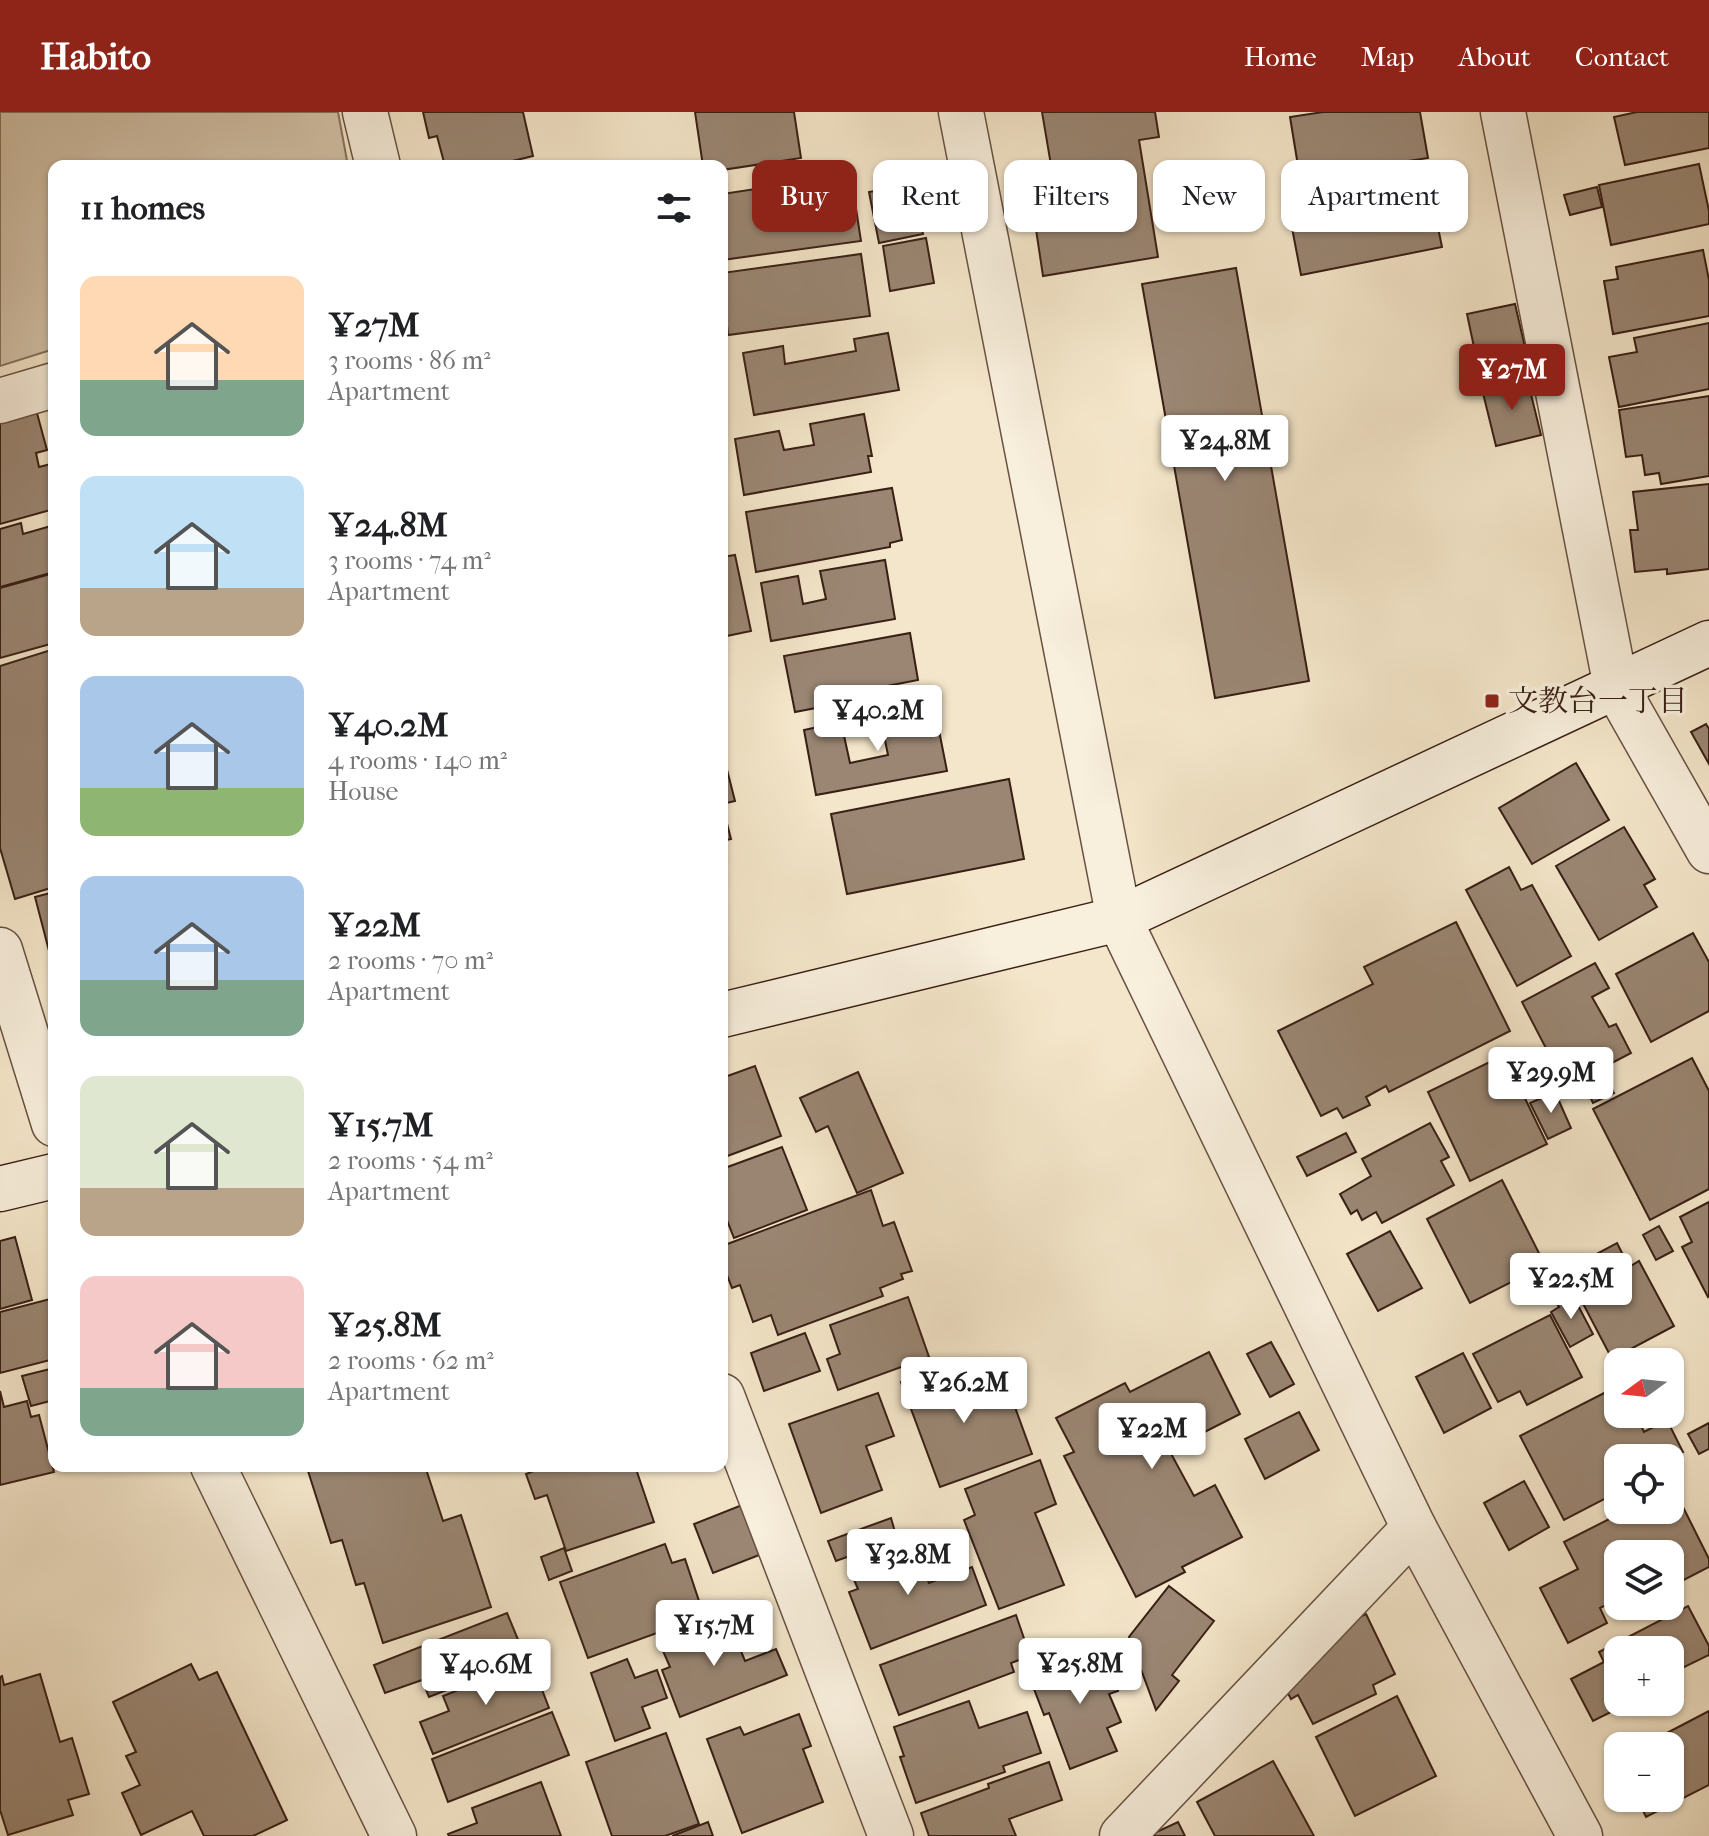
<!DOCTYPE html>
<meta charset="utf-8">
<style>
:root{--surface:#fff;--page:#f6f6f6;--text:#202124;--muted:#757577;--accent:#8f2418}
body{margin:0;font-family:"IM FELL French Canon","Noto Serif JP",serif;background:var(--page);color:var(--text);height:100vh;display:flex;flex-direction:column;font-size:30px;white-space:nowrap}
*{box-sizing:border-box;margin:0}
p{font-size:26px;color:var(--muted)}
.icon{flex:none;width:44px;height:44px;fill:none;stroke:currentColor;stroke-width:2;stroke-linecap:round;stroke-linejoin:round}
.map{position:relative;flex:1;overflow:hidden}
.sheet{position:absolute;left:48px;top:48px;width:680px;height:1312px;display:flex;flex-direction:column;background:var(--surface);border-radius:16px;box-shadow:0 2px 6px #0004}
.sheet>*{flex:none}
.banner{position:absolute;left:752px;top:48px;width:760px;height:72px;display:flex;gap:16px}
.needle{width:52px;rotate:255deg}
.controls{position:absolute;left:1604px;top:1236px;display:grid;gap:16px}
.controls a{display:grid;place-items:center;width:80px;height:80px;border-radius:16px;background:var(--surface);box-shadow:0 2px 6px #0004;font-size:40px}
.price{position:absolute;translate:-50% -68px;padding:0 18px;border-radius:8px;background:#fff;color:#222;font-size:26px;line-height:52px;filter:drop-shadow(0 2px 4px #0008)}
.price::after{content:'';position:absolute;left:50%;top:48px;width:24px;height:18px;margin-left:-12px;background:inherit;clip-path:polygon(0 0,100% 0,50% 100%)}
.price.on{background:var(--accent);color:#fff}
ul{padding:0;list-style:none}
li{display:flex;align-items:center;gap:24px;height:200px;padding:0 32px}
li span{display:grid;place-items:center;flex:none;width:224px;height:160px;border-radius:16px;color:#555}
li>.icon{margin-inline-start:auto}
span .icon{width:96px;height:96px;fill:#fffc;stroke-width:1}
li b{font-size:34px}
h2{display:flex;justify-content:space-between;align-items:center;height:96px;padding:0 32px;font-size:34px}
.chip{padding:0 28px;border-radius:16px;background:var(--surface);box-shadow:0 2px 6px #0004;font-size:28px;line-height:72px}
.chip.on{background:var(--accent);color:#fff}
header{display:flex;align-items:center;gap:48px;box-sizing:border-box;height:112px;padding:0 40px;background:var(--accent);color:#fff}
header strong{font-size:38px}
nav{display:flex;gap:44px;margin-inline-start:auto;font-size:28px}
.map>svg:first-child{display:block}
.green{fill:#d4c4ab;stroke:#867260;stroke-width:2}
.building{fill:#9a8673;stroke:#391f15;stroke-width:2}
.lines{fill:none;stroke-linecap:round;stroke-linejoin:round}
.street-casing{stroke:#685142;stroke-width:47}
.secondary-casing{stroke:#391f15;stroke-width:47}
.street{stroke:#f8efdd;stroke-width:44}
.secondary{stroke:#f8efdd;stroke-width:44}
.poi-dot{fill:#8f2418;stroke:#f8efdd;stroke-width:3}
.labels{text-anchor:middle;dominant-baseline:central;stroke-width:7;stroke-linejoin:round;paint-order:stroke}
.poi-label{font-size:30px;fill:#391f15;stroke:#f8efdd;text-anchor:start}
</style>
<header>
<strong>Habito</strong>
<nav><a>Home</a><a>Map</a><a>About</a><a>Contact</a></nav>
</header>
<div class="map">
<svg width="1709" height="1724" viewBox="0 0 1709 1724">
<rect width="100%" height="100%" fill="#f4e6ca"/>
<filter id="stains"><feTurbulence type="fractalNoise" baseFrequency=".0025" numOctaves="4"/><feColorMatrix values="0 0 0 0 .2 0 0 0 0 .09 0 0 0 0 .02 0 0 0 .5 -.17"/></filter>
<radialGradient id="worn" r=".72"><stop offset=".6" stop-color="#630" stop-opacity="0"/><stop offset="1" stop-color="#630" stop-opacity=".3"/></radialGradient>
<!-- green -->
<path class="green" d="M 0,0 L 338,0 L 348,54 L 54,54 L 54,237 L 0,254 Z"/>
<!-- building -->
<g class="building">
<path d="M 423,0 L 523,0 L 533,44 L 492,54 L 445,54 L 437,24 L 429,26 Z"/>
<path d="M 695,0 L 794,0 L 801,46 L 722,58 L 722,54 L 703,54 Z"/>
<path d="M 1042,0 L 1155,0 L 1159,25 L 1139,28 L 1158,145 L 1043,164 L 1034,104 L 1059,100 Z"/>
<path d="M 1323,0 L 1420,0 L 1428,46 L 1300,66 L 1290,5 Z"/>
<path d="M 1637,0 L 1709,0 L 1709,36 L 1625,53 L 1614,5 Z"/>
<path d="M 1699,52 L 1709,99 L 1709,112 L 1611,133 L 1599,73 Z"/>
<path d="M 1426,57 L 1442,135 L 1301,163 L 1289,100 L 1322,93 L 1319,77 Z"/>
<path d="M 804,70 L 806,83 L 853,77 L 861,129 L 722,148 L 722,82 Z"/>
<path d="M 914,72 L 923,122 L 879,131 L 869,80 Z"/>
<path d="M 1597,75 L 1602,95 L 1570,103 L 1564,83 Z"/>
<path d="M 926,126 L 934,171 L 890,179 L 883,134 Z"/>
<path d="M 1703,138 L 1709,168 L 1709,204 L 1613,222 L 1604,169 L 1618,167 L 1616,155 Z"/>
<path d="M 861,142 L 870,204 L 728,223 L 722,161 Z"/>
<path d="M 1236,156 L 1309,569 L 1215,586 L 1142,172 Z"/>
<path d="M 1515,192 L 1527,244 L 1478,254 L 1467,202 Z"/>
<path d="M 1709,211 L 1709,277 L 1619,295 L 1609,245 L 1637,240 L 1634,226 Z"/>
<path d="M 888,221 L 899,278 L 754,303 L 743,241 L 783,234 L 785,252 L 856,239 L 854,227 Z"/>
<path d="M 1527,266 L 1541,323 L 1496,334 L 1482,277 Z"/>
<path d="M 1709,284 L 1709,364 L 1661,372 L 1659,361 L 1645,363 L 1642,343 L 1626,345 L 1619,298 Z"/>
<path d="M 34,290 L 47,338 L 36,341 L 39,355 L 51,352 L 54,365 L 54,397 L 0,412 L 0,300 Z"/>
<path d="M 864,302 L 872,344 L 868,344 L 871,360 L 744,383 L 735,327 L 779,319 L 784,338 L 814,333 L 810,312 Z"/>
<path d="M 1709,372 L 1709,457 L 1667,462 L 1667,457 L 1635,460 L 1630,418 L 1638,418 L 1633,380 Z"/>
<path d="M 892,376 L 902,428 L 890,431 L 890,435 L 756,460 L 746,400 Z"/>
<path d="M 21,411 L 23,422 L 51,414 L 54,426 L 54,460 L 0,475 L 0,417 Z"/>
<path d="M 735,443 L 751,519 L 722,525 L 722,445 Z"/>
<path d="M 885,448 L 895,507 L 771,529 L 761,471 L 798,464 L 803,492 L 826,487 L 820,459 Z"/>
<path d="M 54,461 L 54,531 L 0,546 L 0,476 Z"/>
<path d="M 910,521 L 918,568 L 887,574 L 889,584 L 851,591 L 848,575 L 835,578 L 837,592 L 795,600 L 784,544 Z"/>
<path d="M 54,537 L 54,775 L 15,787 L 0,736 L 0,554 Z"/>
<path d="M 934,593 L 947,659 L 816,683 L 804,618 L 841,610 L 850,651 L 888,643 L 880,604 Z"/>
<path d="M 1706,612 L 1709,617 L 1709,652 L 1691,620 Z"/>
<path d="M 722,638 L 735,689 L 722,692 L 731,727 L 722,729 Z"/>
<path d="M 1576,651 L 1609,708 L 1532,752 L 1499,696 Z"/>
<path d="M 1009,667 L 1024,747 L 847,782 L 831,702 Z"/>
<path d="M 1624,715 L 1655,767 L 1644,773 L 1657,795 L 1599,828 L 1556,754 Z"/>
<path d="M 1509,755 L 1521,778 L 1532,773 L 1571,844 L 1517,874 L 1466,778 Z"/>
<path d="M 54,780 L 54,858 L 35,785 Z"/>
<path d="M 1456,810 L 1510,919 L 1389,980 L 1386,974 L 1366,985 L 1370,993 L 1343,1006 L 1337,996 L 1321,1004 L 1278,919 L 1373,872 L 1364,855 Z"/>
<path d="M 1693,821 L 1709,850 L 1709,899 L 1651,930 L 1616,862 Z"/>
<path d="M 1595,851 L 1609,876 L 1592,885 L 1609,915 L 1616,912 L 1631,941 L 1566,975 L 1522,890 Z"/>
<path d="M 1504,943 L 1547,1032 L 1470,1069 L 1428,980 Z"/>
<path d="M 1692,946 L 1709,979 L 1709,1077 L 1650,1108 L 1593,997 Z"/>
<path d="M 755,954 L 781,1024 L 722,1046 L 722,966 Z"/>
<path d="M 858,960 L 903,1061 L 857,1081 L 828,1014 L 816,1020 L 800,986 Z"/>
<path d="M 1606,965 L 1614,981 L 1593,991 L 1585,975 Z"/>
<path d="M 1555,980 L 1571,1016 L 1548,1027 L 1530,991 Z"/>
<path d="M 1430,1011 L 1449,1045 L 1441,1049 L 1454,1073 L 1382,1111 L 1376,1100 L 1362,1108 L 1357,1098 L 1351,1102 L 1340,1082 L 1371,1064 L 1362,1047 Z"/>
<path d="M 1346,1021 L 1356,1040 L 1307,1064 L 1297,1045 Z"/>
<path d="M 782,1035 L 807,1098 L 734,1126 L 726,1106 L 722,1108 L 722,1057 Z"/>
<path d="M 1502,1068 L 1545,1153 L 1470,1191 L 1427,1107 Z"/>
<path d="M 871,1078 L 883,1114 L 894,1110 L 912,1159 L 901,1162 L 903,1167 L 880,1176 L 883,1184 L 778,1223 L 771,1203 L 753,1210 L 740,1173 L 732,1176 L 722,1150 L 722,1134 Z"/>
<path d="M 1709,1090 L 1709,1184 L 1708,1185 L 1682,1135 L 1692,1130 L 1680,1105 Z"/>
<path d="M 1659,1114 L 1673,1139 L 1656,1148 L 1643,1123 Z"/>
<path d="M 1390,1119 L 1422,1176 L 1378,1199 L 1347,1142 Z"/>
<path d="M 15,1125 L 32,1188 L 0,1197 L 0,1129 Z"/>
<path d="M 1617,1131 L 1629,1155 L 1639,1149 L 1674,1214 L 1612,1247 L 1579,1184 L 1588,1180 L 1574,1154 Z"/>
<path d="M 1572,1182 L 1593,1222 L 1570,1235 L 1551,1200 L 1559,1195 L 1556,1190 Z"/>
<path d="M 908,1185 L 929,1245 L 838,1278 L 827,1247 L 840,1242 L 830,1213 Z"/>
<path d="M 54,1186 L 54,1247 L 0,1261 L 0,1200 Z"/>
<path d="M 1550,1203 L 1582,1265 L 1527,1293 L 1520,1279 L 1498,1290 L 1473,1242 Z"/>
<path d="M 805,1221 L 820,1259 L 764,1279 L 751,1241 Z"/>
<path d="M 1271,1230 L 1294,1272 L 1270,1285 L 1247,1242 Z"/>
<path d="M 1209,1240 L 1240,1302 L 1169,1338 L 1194,1384 L 1215,1373 L 1242,1425 L 1182,1455 L 1185,1460 L 1136,1485 L 1064,1344 L 1074,1340 L 1056,1306 L 1125,1271 L 1130,1280 Z"/>
<path d="M 1463,1241 L 1491,1296 L 1444,1321 L 1416,1265 Z"/>
<path d="M 959,1248 L 974,1289 L 1008,1276 L 1032,1342 L 940,1375 L 901,1270 Z"/>
<path d="M 54,1256 L 54,1288 L 31,1294 L 22,1264 Z"/>
<path d="M 1618,1274 L 1618,1302 L 1635,1302 L 1644,1320 L 1667,1308 L 1683,1340 L 1670,1347 L 1618,1346 L 1618,1380 L 1564,1408 L 1520,1324 Z"/>
<path d="M 0,1279 L 4,1295 L 27,1289 L 31,1305 L 39,1303 L 54,1360 L 0,1373 Z"/>
<path d="M 878,1281 L 894,1324 L 866,1334 L 882,1378 L 821,1401 L 789,1312 Z"/>
<path d="M 1299,1300 L 1319,1338 L 1265,1367 L 1245,1327 Z"/>
<path d="M 1709,1311 L 1709,1337 L 1699,1342 L 1688,1322 Z"/>
<path d="M 1040,1348 L 1056,1392 L 1035,1401 L 1064,1473 L 999,1497 L 964,1408 L 975,1403 L 965,1377 Z"/>
<path d="M 323,1354 L 425,1354 L 443,1409 L 461,1403 L 491,1495 L 383,1531 L 364,1471 L 356,1473 L 342,1428 L 331,1431 L 308,1359 Z"/>
<path d="M 546,1354 L 635,1354 L 654,1410 L 566,1439 L 547,1383 L 535,1387 L 526,1362 Z"/>
<path d="M 1524,1369 L 1549,1415 L 1509,1438 L 1484,1391 Z"/>
<path d="M 1673,1375 L 1709,1447 L 1709,1455 L 1670,1475 L 1670,1442 L 1618,1442 L 1618,1487 L 1600,1496 L 1607,1511 L 1568,1531 L 1540,1476 L 1578,1457 L 1564,1430 L 1627,1398 L 1670,1398 L 1670,1376 Z"/>
<path d="M 742,1393 L 762,1442 L 713,1461 L 694,1412 Z"/>
<path d="M 891,1406 L 897,1427 L 836,1449 L 828,1429 Z"/>
<path d="M 665,1432 L 672,1451 L 685,1447 L 704,1504 L 588,1546 L 560,1470 Z"/>
<path d="M 903,1435 L 912,1457 L 923,1453 L 929,1471 L 972,1455 L 986,1493 L 871,1537 L 849,1480 L 858,1477 L 849,1456 Z"/>
<path d="M 564,1436 L 572,1459 L 549,1468 L 541,1445 Z"/>
<path d="M 1169,1474 L 1214,1509 L 1172,1563 L 1179,1569 L 1156,1598 L 1129,1525 Z"/>
<path d="M 1688,1494 L 1709,1534 L 1709,1543 L 1670,1562 L 1670,1538 L 1618,1538 L 1618,1590 L 1631,1590 L 1593,1609 L 1571,1567 L 1604,1550 L 1599,1540 Z"/>
<path d="M 507,1501 L 526,1547 L 429,1585 L 422,1568 L 385,1581 L 374,1553 Z"/>
<path d="M 1366,1502 L 1395,1562 L 1373,1573 L 1376,1582 L 1313,1612 L 1298,1583 L 1291,1587 L 1275,1556 L 1315,1526 Z"/>
<path d="M 1016,1503 L 1030,1544 L 1011,1551 L 1014,1560 L 899,1603 L 880,1553 Z"/>
<path d="M 727,1505 L 745,1549 L 776,1537 L 787,1563 L 680,1605 L 662,1558 L 670,1555 L 660,1532 Z"/>
<path d="M 1101,1536 L 1118,1579 L 1109,1582 L 1121,1610 L 1107,1616 L 1117,1639 L 1070,1657 L 1049,1601 L 1044,1603 L 1029,1564 Z"/>
<path d="M 627,1547 L 635,1566 L 657,1558 L 667,1586 L 642,1595 L 650,1616 L 615,1629 L 591,1561 Z"/>
<path d="M 531,1549 L 549,1596 L 433,1642 L 420,1610 L 449,1599 L 443,1584 Z"/>
<path d="M 191,1552 L 199,1568 L 217,1560 L 287,1708 L 253,1724 L 204,1724 L 192,1699 L 141,1723 L 122,1681 L 140,1673 L 126,1644 L 136,1640 L 113,1590 Z"/>
<path d="M 40,1562 L 60,1630 L 72,1626 L 89,1682 L 68,1688 L 73,1703 L 8,1723 L 0,1698 L 0,1565 L 2,1564 L 4,1573 Z"/>
<path d="M 1397,1584 L 1436,1664 L 1355,1704 L 1316,1625 Z"/>
<path d="M 969,1589 L 979,1616 L 1027,1600 L 1041,1641 L 1003,1654 L 1005,1660 L 916,1691 L 900,1645 L 904,1644 L 894,1615 Z"/>
<path d="M 1709,1599 L 1709,1673 L 1646,1705 L 1637,1686 L 1670,1686 L 1670,1634 L 1642,1634 Z"/>
<path d="M 552,1600 L 569,1643 L 448,1690 L 432,1647 Z"/>
<path d="M 799,1602 L 811,1634 L 803,1637 L 823,1690 L 742,1721 L 707,1627 L 740,1615 L 744,1623 Z"/>
<path d="M 666,1621 L 699,1712 L 665,1724 L 612,1724 L 586,1650 Z"/>
<path d="M 1273,1649 L 1314,1724 L 1215,1724 L 1197,1690 Z"/>
<path d="M 1049,1650 L 1062,1688 L 1009,1707 L 1016,1724 L 929,1724 L 921,1701 L 989,1676 L 988,1672 Z"/>
<path d="M 541,1670 L 561,1724 L 449,1724 L 448,1722 L 477,1711 L 472,1696 Z"/>
<path d="M 708,1710 L 713,1724 L 672,1724 Z"/>
<path d="M 1178,1710 L 1185,1724 L 1148,1724 Z"/>
</g>
<g class="lines">
<!-- street casing -->
<g class="street-casing">
<g id="street">
<path d="M 365,0 L 378,54"/>
<path d="M 961,0 L 1119,807 L 1414,1416 L 1580,1724"/>
<path d="M 1503,0 L 1616,575 L 1709,739"/>
<path d="M 0,289 L 54,273"/>
<path d="M 0,838 L 54,1012"/>
<path d="M 722,1284 L 891,1724"/>
<path d="M 213,1354 L 394,1724"/>
<path d="M 1122,1724 L 1414,1416"/>
</g>
</g>
<!-- secondary casing -->
<g class="secondary-casing">
<g id="secondary">
<path d="M 722,903 L 1119,807 L 1709,531"/>
<path d="M 0,1077 L 54,1064"/>
</g>
</g>
<!-- street -->
<use href="#street" class="street"/>
<!-- secondary -->
<use href="#secondary" class="secondary"/>
</g>
<!-- markers -->
<rect class="poi-dot" x="1484" y="581" width="16" height="16" rx="4"/>
<g class="labels">
<!-- poi labels -->
<g class="poi-label">
<text x="1508" y="589">文教台一丁目</text>
</g>
</g>
<rect width="100%" height="100%" filter="url(#stains)"/>
<rect width="100%" height="100%" fill="url(#worn)"/>
</svg>
<div class="controls">
<a><svg class="needle" viewBox="-14 -14 28 28"><path d="M0-13l5 13h-10z" fill="#e53935"/><path d="M0 13l5-13h-10z" fill="#757577"/></svg></a>
<a><svg class="icon" aria-label="locate" viewBox="0 0 24 24"><circle cx="12" cy="12" r="6"/><path d="M12 2v4M12 18v4M2 12h4M18 12h4"/></svg></a>
<a><svg class="icon" aria-label="layers" viewBox="0 0 24 24"><path d="M12 4l9 5-9 5-9-5zM3 14l9 5 9-5"/></svg></a>
<a>+</a>
<a>−</a>
</div>
<b class="price on" style="left:1512px;top:300px">¥27M</b>
<b class="price" style="left:1225px;top:371px">¥24.8M</b>
<b class="price" style="left:878px;top:641px">¥40.2M</b>
<b class="price" style="left:1551px;top:1003px">¥29.9M</b>
<b class="price" style="left:1571px;top:1209px">¥22.5M</b>
<b class="price" style="left:964px;top:1313px">¥26.2M</b>
<b class="price" style="left:1152px;top:1359px">¥22M</b>
<b class="price" style="left:908px;top:1485px">¥32.8M</b>
<b class="price" style="left:714px;top:1556px">¥15.7M</b>
<b class="price" style="left:1080px;top:1594px">¥25.8M</b>
<b class="price" style="left:486px;top:1595px">¥40.6M</b>
<div class="banner">
<a class="chip on">Buy</a>
<a class="chip">Rent</a>
<a class="chip">Filters</a>
<a class="chip">New</a>
<a class="chip">Apartment</a>
</div>
<section class="sheet">
<h2>11 homes<svg class="icon" aria-label="filters" viewBox="0 0 24 24"><path d="M4 7h16M4 17h16"/><circle cx="9" cy="7" r="2"/><circle cx="15" cy="17" r="2"/></svg></h2>
<ul>
<li><span style="background:linear-gradient(#ffd9b3 65%,#7fa58c 0)"><svg class="icon" aria-label="home" viewBox="0 0 24 24"><path d="M3 11l9-7 9 7M6 9v11h12V9"/></svg></span><div><b>¥27M</b><p>3 rooms · 86 m²</p><p>Apartment</p></div></li>
<li><span style="background:linear-gradient(#bfe0f5 70%,#b9a48a 0)"><svg class="icon" aria-label="home" viewBox="0 0 24 24"><path d="M3 11l9-7 9 7M6 9v11h12V9"/></svg></span><div><b>¥24.8M</b><p>3 rooms · 74 m²</p><p>Apartment</p></div></li>
<li><span style="background:linear-gradient(#a9c7e8 70%,#8fb573 0)"><svg class="icon" aria-label="home" viewBox="0 0 24 24"><path d="M3 11l9-7 9 7M6 9v11h12V9"/></svg></span><div><b>¥40.2M</b><p>4 rooms · 140 m²</p><p>House</p></div></li>
<li><span style="background:linear-gradient(#a9c7e8 65%,#7fa58c 0)"><svg class="icon" aria-label="home" viewBox="0 0 24 24"><path d="M3 11l9-7 9 7M6 9v11h12V9"/></svg></span><div><b>¥22M</b><p>2 rooms · 70 m²</p><p>Apartment</p></div></li>
<li><span style="background:linear-gradient(#dfe7d0 70%,#b9a48a 0)"><svg class="icon" aria-label="home" viewBox="0 0 24 24"><path d="M3 11l9-7 9 7M6 9v11h12V9"/></svg></span><div><b>¥15.7M</b><p>2 rooms · 54 m²</p><p>Apartment</p></div></li>
<li><span style="background:linear-gradient(#f6c9c9 70%,#7fa58c 0)"><svg class="icon" aria-label="home" viewBox="0 0 24 24"><path d="M3 11l9-7 9 7M6 9v11h12V9"/></svg></span><div><b>¥25.8M</b><p>2 rooms · 62 m²</p><p>Apartment</p></div></li>
</ul>
</section>
</div>
